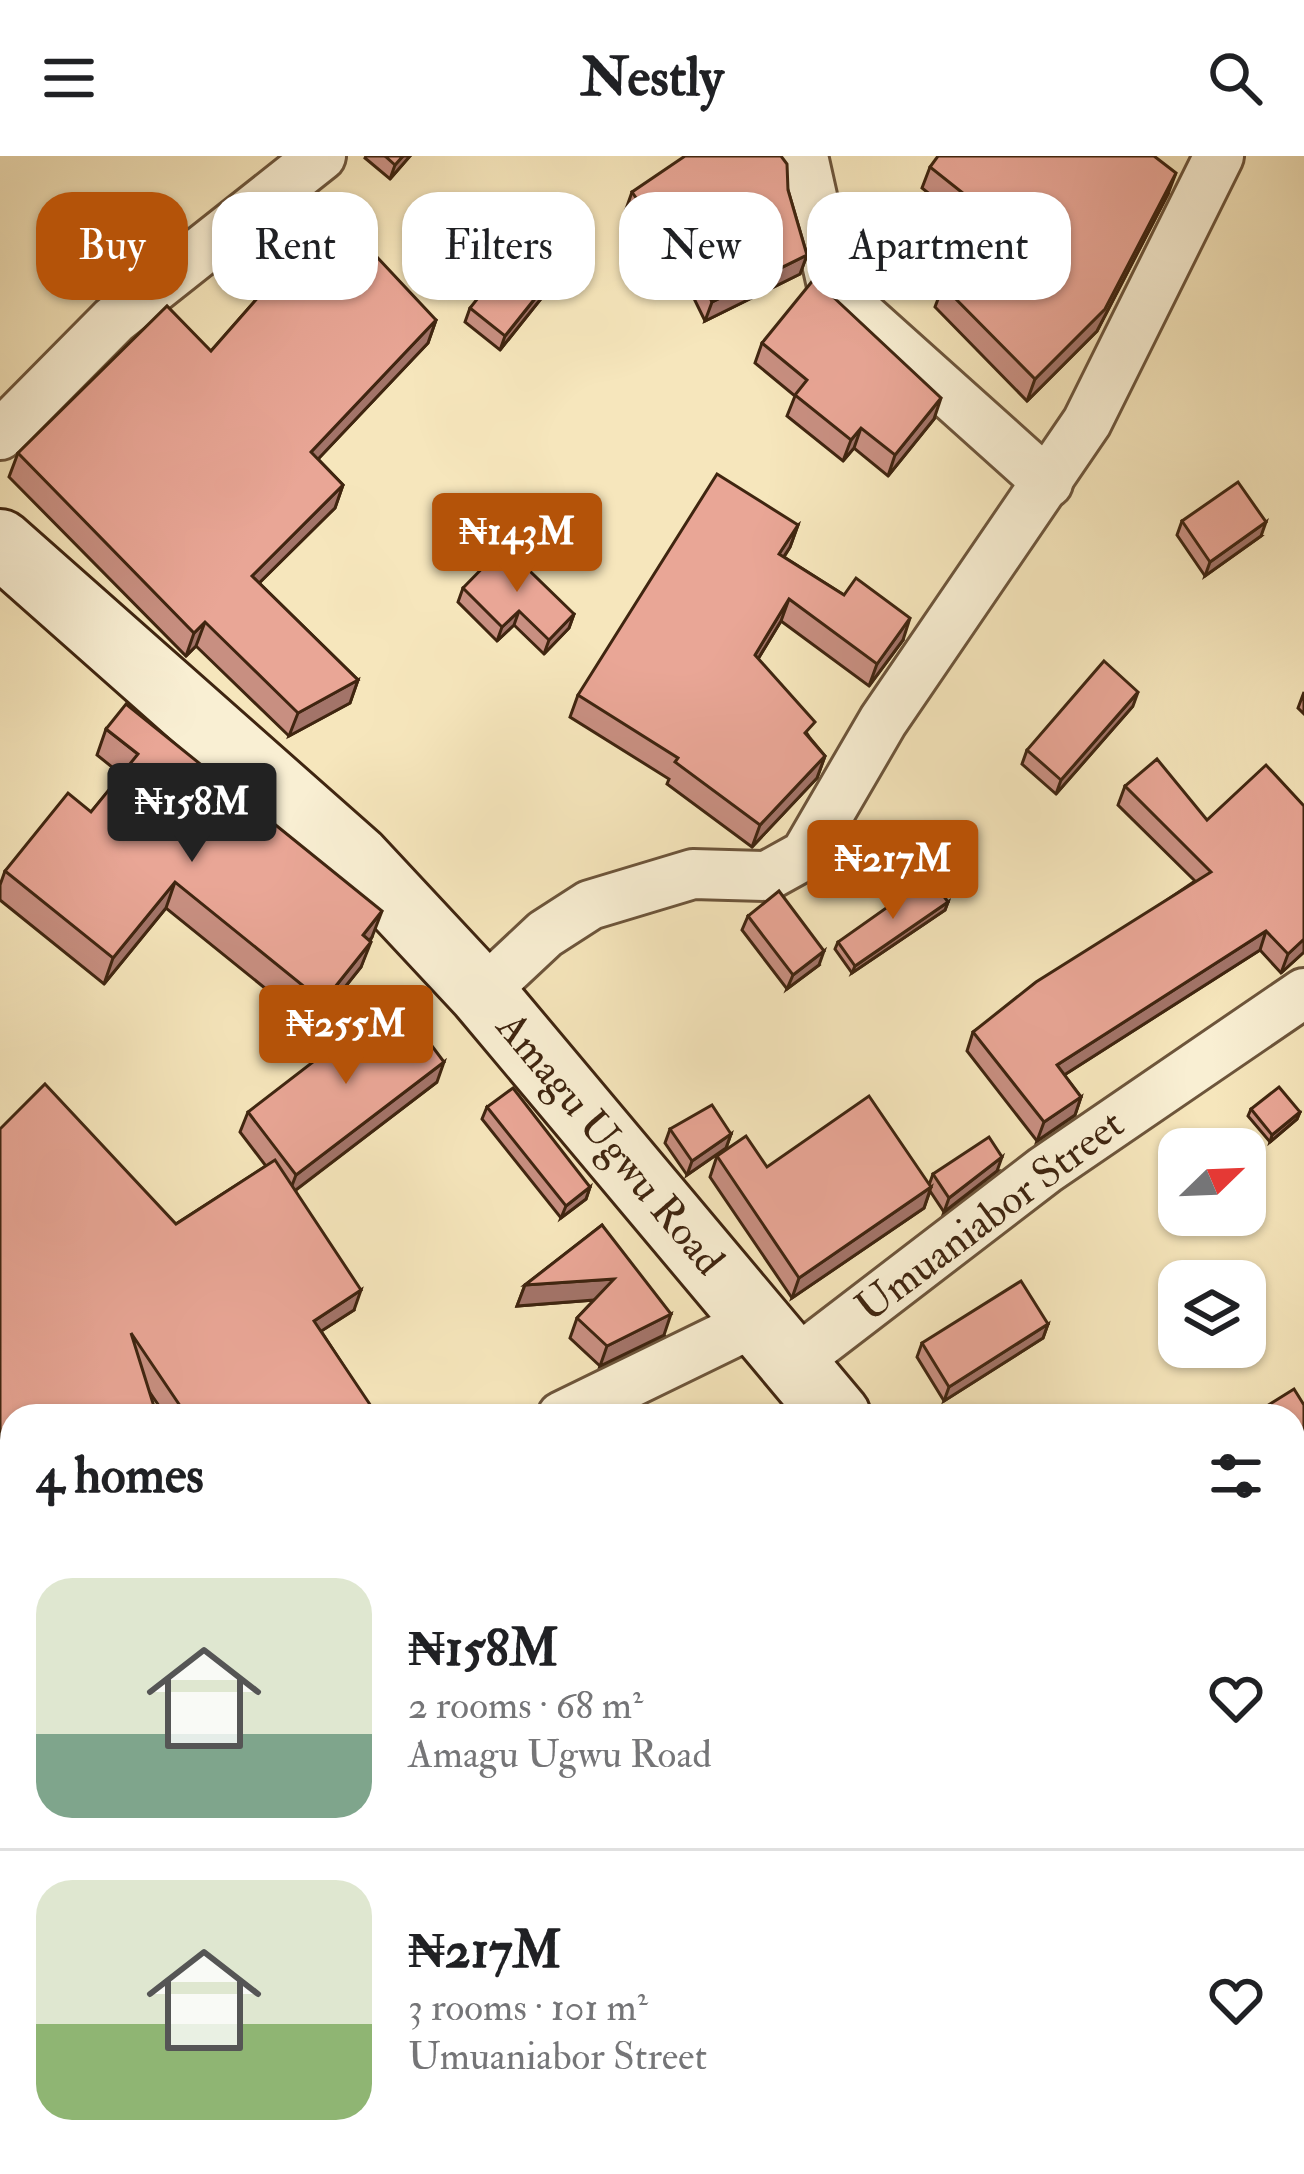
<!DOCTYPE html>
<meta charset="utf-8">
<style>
:root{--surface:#fff;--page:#f6f6f6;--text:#202124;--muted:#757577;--line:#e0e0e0;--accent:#b45309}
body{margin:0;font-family:"IM FELL Double Pica",serif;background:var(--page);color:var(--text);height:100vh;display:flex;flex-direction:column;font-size:45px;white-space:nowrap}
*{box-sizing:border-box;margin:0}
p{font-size:39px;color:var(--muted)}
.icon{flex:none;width:66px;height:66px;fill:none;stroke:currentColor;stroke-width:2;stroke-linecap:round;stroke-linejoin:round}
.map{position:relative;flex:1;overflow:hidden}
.panel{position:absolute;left:0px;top:1248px;width:1305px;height:771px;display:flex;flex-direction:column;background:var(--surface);border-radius:36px 36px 0 0;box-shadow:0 3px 9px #0004}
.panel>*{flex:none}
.hud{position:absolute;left:36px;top:36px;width:1233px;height:108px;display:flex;gap:24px}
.needle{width:78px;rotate:67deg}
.fabs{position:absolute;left:1158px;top:972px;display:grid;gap:24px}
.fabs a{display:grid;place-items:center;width:108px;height:108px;border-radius:24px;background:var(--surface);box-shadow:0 3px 9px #0004;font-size:60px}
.price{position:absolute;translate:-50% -102px;padding:0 27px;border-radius:12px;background:var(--accent);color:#fff;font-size:39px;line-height:78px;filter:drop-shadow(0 3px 6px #0008)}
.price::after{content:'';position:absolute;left:50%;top:72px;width:36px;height:27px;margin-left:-18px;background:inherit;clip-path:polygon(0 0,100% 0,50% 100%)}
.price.current{background:#222;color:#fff}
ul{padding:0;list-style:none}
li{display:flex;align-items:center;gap:36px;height:300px;padding:0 36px}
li+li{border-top:3px solid var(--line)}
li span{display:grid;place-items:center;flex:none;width:336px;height:240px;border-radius:36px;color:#555}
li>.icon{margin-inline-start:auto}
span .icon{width:144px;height:144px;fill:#fffc;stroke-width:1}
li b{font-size:51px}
h2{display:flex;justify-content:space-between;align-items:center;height:144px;padding:0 36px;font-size:51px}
.chip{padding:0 42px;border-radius:36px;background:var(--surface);box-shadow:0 3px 9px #0004;font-size:42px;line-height:108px}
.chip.current{background:var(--accent);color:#fff}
header{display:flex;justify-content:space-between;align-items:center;height:156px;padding:0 36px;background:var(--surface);font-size:54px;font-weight:700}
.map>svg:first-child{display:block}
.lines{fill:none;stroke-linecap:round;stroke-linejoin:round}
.street-casing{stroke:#6d553b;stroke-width:54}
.secondary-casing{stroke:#3f2510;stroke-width:72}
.street{stroke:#f9efd3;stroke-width:48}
.secondary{stroke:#f9efd3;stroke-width:66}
.wall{fill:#c88f81;stroke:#3f2510;stroke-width:3}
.shaded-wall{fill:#a37469;stroke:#3f2510;stroke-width:3}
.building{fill:#e9a696;stroke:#3f2510;stroke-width:3}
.labels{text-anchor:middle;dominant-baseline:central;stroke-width:9;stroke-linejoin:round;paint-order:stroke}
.street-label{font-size:42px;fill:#3f2510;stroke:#f9efd3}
</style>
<header><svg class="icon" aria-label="menu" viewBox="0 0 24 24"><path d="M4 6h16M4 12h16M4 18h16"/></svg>Nestly<svg class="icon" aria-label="search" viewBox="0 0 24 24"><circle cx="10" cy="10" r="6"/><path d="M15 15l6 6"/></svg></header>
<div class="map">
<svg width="1304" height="2018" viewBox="0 0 1304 2018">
<rect width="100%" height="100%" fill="#f6e6bc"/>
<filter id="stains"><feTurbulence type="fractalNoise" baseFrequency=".00167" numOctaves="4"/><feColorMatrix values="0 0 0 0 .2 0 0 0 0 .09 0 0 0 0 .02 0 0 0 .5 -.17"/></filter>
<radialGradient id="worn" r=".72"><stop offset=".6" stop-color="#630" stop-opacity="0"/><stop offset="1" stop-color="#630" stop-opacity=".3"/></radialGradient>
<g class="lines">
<!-- street casing -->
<g class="street-casing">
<g id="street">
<path d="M 803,0 L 833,134 L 1048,327"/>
<path d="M 0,279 L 114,164 L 321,0"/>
<path d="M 482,837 L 545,778 L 590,749 L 693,718 L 767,720 L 805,699 L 883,565 L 1087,266 L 1219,0"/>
<path d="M 796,1205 L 1045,1014 L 1304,837"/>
<path d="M 562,1260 L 761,1163"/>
<path d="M 1293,1386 L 1304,1379"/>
<path d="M 0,1518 L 12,1513"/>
<path d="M 1293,1694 L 1304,1686"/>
<path d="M 0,1846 L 12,1882"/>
<path d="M 0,1983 L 12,1979"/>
<path d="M 1209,2018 L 1215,2007"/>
</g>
</g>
<!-- secondary casing -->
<g class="secondary-casing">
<g id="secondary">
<path d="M 0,387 L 357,703 L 482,837 L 837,1260"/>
<path d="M 1293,1934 L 1304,1951"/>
</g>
</g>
<!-- street -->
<use href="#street" class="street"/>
<!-- secondary -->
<use href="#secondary" class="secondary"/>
</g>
<!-- wall -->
<g class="wall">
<path d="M 366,0 L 410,0 L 390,23 L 365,2 Z"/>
<path d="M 930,11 L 1168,38 L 1097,175 L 1027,245 L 935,151 L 943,130 L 988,85 L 922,32 Z"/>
<path d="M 788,34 L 807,99 L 800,118 L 705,165 L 683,120 L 674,126 L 625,56 L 632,36 Z"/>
<path d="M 588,76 L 583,90 L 500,194 L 465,166 L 470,152 Z"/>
<path d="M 283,98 L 436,164 L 428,187 L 318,303 L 343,329 L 335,352 L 259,427 L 358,524 L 350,547 L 289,580 L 196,490 L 186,500 L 9,321 L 18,297 L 211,195 L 275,122 Z"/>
<path d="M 762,187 L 934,263 L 888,320 L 854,292 L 843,305 L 787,260 L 795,240 L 755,207 Z"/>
<path d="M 1182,365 L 1261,380 L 1205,420 L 1177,379 Z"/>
<path d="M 798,369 L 790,391 L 784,401 L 844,439 L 903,484 L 869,530 L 781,465 L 758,503 L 810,582 L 825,600 L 817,622 L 752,691 L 667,628 L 669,623 L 570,561 L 578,539 Z"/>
<path d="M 463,432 L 574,458 L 569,472 L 544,498 L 514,469 L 497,485 L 458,446 Z"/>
<path d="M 1304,536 L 1304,558 L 1298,552 Z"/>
<path d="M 1133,550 L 1056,638 L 1022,608 L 1027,594 Z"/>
<path d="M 106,573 L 372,781 L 370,785 L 361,811 L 313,871 L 166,752 L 104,828 L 0,744 L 0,729 L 5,715 L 91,656 L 122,619 L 97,599 Z"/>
<path d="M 1125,630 L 1207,664 L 1304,650 L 1304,796 L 1281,817 L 1260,794 L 1064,919 L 1081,941 L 1075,959 L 1037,985 L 967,895 L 973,876 L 1195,725 L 1118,649 Z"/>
<path d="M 948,746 L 945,754 L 852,817 L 835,793 L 838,786 Z"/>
<path d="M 748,760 L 819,809 L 787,833 L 742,774 Z"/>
<path d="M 437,926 L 295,1034 L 354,1154 L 321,1175 L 376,1260 L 166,1260 L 148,1234 L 12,1260 L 176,1068 L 266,1010 L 240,976 L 248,956 Z"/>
<path d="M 487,951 L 590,1031 L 586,1043 L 561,1062 L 482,963 Z"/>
<path d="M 1251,953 L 1300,956 L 1297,963 L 1270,986 L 1248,960 Z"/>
<path d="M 670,973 L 731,978 L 726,992 L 687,1019 L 665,987 Z"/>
<path d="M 717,1000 L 767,1011 L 929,1029 L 933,1018 L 997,1015 L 944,1056 L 930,1035 L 924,1052 L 792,1142 L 710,1021 Z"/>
<path d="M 602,1069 L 664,1179 L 600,1210 L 570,1182 L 577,1162 L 594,1144 L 517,1150 L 525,1129 Z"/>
<path d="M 1048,1168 L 1043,1182 L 944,1245 L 917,1201 L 922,1187 Z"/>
<path d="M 12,1576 L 12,1790 L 0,1752 L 0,1744 L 6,1728 L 0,1714 L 0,1580 Z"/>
<path d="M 1304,1818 L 1304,1844 L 1298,1833 Z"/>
<path d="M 347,2007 L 476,2007 L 476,2009 L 473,2018 L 352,2018 Z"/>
<path d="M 972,2007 L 1055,2007 L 1059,2018 L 977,2018 Z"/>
</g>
<!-- shaded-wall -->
<g class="shaded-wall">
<path d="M 403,0 L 410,0 L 390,23 L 395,9 Z"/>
<path d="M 1176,17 L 1168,38 L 1097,175 L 1027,245 L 1035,223 Z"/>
<path d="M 588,76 L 583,90 L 500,194 L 505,180 Z"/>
<path d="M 807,99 L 800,118 L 705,165 L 712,146 Z"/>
<path d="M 690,101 L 683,120 L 674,126 L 681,107 Z"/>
<path d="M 436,164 L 428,187 L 303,319 L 311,296 Z"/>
<path d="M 941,242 L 934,263 L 888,320 L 895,299 Z"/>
<path d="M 861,272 L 854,292 L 843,305 L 851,284 Z"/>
<path d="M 343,329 L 335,352 L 243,443 L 252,420 Z"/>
<path d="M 1266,366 L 1261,380 L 1205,420 L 1210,406 Z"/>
<path d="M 798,369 L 790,391 L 771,420 L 779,398 Z"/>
<path d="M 789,443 L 781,465 L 747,521 L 755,499 Z"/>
<path d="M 519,455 L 514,469 L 497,485 L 502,471 Z"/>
<path d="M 574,458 L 569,472 L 544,498 L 549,484 Z"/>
<path d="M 910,462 L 903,484 L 869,530 L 877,508 Z"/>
<path d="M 205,466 L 196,490 L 186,500 L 194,477 Z"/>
<path d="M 358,524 L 350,547 L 289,580 L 298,557 Z"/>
<path d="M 1138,536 L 1133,550 L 1056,638 L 1061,624 Z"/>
<path d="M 825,600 L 817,622 L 752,691 L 760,669 Z"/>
<path d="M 175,726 L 166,752 L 104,828 L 113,802 Z"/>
<path d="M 948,746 L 945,754 L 852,817 L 855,810 Z"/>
<path d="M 382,755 L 372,781 L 353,805 L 363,779 Z"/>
<path d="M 1266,775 L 1260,794 L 1050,928 L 1057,909 Z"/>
<path d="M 1304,783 L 1304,796 L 1281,817 L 1288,798 Z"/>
<path d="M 371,786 L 361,811 L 313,871 L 323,846 Z"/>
<path d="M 824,795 L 819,809 L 787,833 L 793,819 Z"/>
<path d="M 444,906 L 437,926 L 288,1040 L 296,1019 Z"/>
<path d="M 1081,941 L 1075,959 L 1037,985 L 1044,966 Z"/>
<path d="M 1300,956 L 1297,963 L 1270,986 L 1272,979 Z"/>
<path d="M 731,978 L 726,992 L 687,1019 L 692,1005 Z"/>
<path d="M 1002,1001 L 997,1015 L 944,1056 L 949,1042 Z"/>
<path d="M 590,1031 L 586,1043 L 561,1062 L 566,1050 Z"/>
<path d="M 931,1031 L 924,1052 L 792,1142 L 799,1122 Z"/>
<path d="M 614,1123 L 607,1143 L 517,1150 L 525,1129 Z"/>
<path d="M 361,1134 L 354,1154 L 306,1185 L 314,1165 Z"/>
<path d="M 671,1158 L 664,1179 L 600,1210 L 607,1190 Z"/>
<path d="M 1048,1168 L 1043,1182 L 944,1245 L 949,1231 Z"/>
<path d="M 12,1280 L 12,1295 L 0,1303 L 0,1288 Z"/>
<path d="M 1304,1306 L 1304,1321 L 1293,1328 L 1293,1313 Z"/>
<path d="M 12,1399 L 12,1414 L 0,1421 L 0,1406 Z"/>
<path d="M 1304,1638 L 1304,1661 L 1293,1662 L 1293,1642 L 1296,1639 Z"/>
<path d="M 476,2009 L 473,2018 L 456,2018 Z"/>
</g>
<!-- building -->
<g class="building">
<path d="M 385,0 L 403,0 L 395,9 Z"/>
<path d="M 685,0 L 781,0 L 787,8 L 788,34 L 807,99 L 712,146 L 690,101 L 681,107 L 632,36 Z"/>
<path d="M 938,0 L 1154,0 L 1176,17 L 1105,153 L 1035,223 L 943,130 L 1003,69 L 930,11 Z"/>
<path d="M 553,48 L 588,76 L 505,180 L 470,152 Z"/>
<path d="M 331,52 L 436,164 L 311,296 L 343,329 L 252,420 L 358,524 L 298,557 L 205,466 L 194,477 L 18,297 L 167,150 L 211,195 L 290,105 L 283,98 Z"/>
<path d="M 814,123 L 941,242 L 895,299 L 861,272 L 851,284 L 795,239 L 807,224 L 762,187 Z"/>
<path d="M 717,318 L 798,369 L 779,398 L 844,439 L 856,422 L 910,462 L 877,508 L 789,443 L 755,499 L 815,566 L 805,577 L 825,600 L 760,669 L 675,606 L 678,602 L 578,539 Z"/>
<path d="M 1238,326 L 1266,366 L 1210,406 L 1182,365 Z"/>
<path d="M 504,390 L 574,458 L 549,484 L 519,455 L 502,471 L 463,432 Z"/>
<path d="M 1104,505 L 1138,536 L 1061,624 L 1027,594 Z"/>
<path d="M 126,548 L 382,755 L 363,779 L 371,786 L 323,846 L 175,726 L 113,802 L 5,715 L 68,637 L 91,656 L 138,598 L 106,573 Z"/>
<path d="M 1157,603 L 1207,664 L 1266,609 L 1304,650 L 1304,783 L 1288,798 L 1266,775 L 1057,909 L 1081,941 L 1044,966 L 973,876 L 1036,826 L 1211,716 L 1125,630 Z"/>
<path d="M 930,721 L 948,746 L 855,810 L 838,786 Z"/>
<path d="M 779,735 L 824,795 L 793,819 L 748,760 Z"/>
<path d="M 396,842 L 444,906 L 296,1019 L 248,956 Z"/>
<path d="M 45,928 L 176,1068 L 275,1004 L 361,1134 L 314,1165 L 377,1259 L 187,1260 L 131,1177 L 157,1260 L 12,1260 L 12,1280 L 0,1288 L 0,973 Z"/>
<path d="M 1279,931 L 1300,956 L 1272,979 L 1251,953 Z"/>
<path d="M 513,932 L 590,1031 L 566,1050 L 487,951 Z"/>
<path d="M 869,940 L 931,1031 L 799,1122 L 717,1000 L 746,980 L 767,1011 Z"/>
<path d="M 712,949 L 731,978 L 692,1005 L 670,973 Z"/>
<path d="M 989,981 L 1002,1001 L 949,1042 L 933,1018 Z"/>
<path d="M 602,1069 L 671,1158 L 607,1190 L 577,1162 L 614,1123 L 525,1129 Z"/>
<path d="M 1021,1125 L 1048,1168 L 949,1231 L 922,1187 Z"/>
<path d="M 1294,1233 L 1304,1249 L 1304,1306 L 1293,1313 L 1293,1260 L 1251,1260 Z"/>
<path d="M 0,1330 L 12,1347 L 12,1399 L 0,1406 Z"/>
<path d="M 1304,1428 L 1304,1638 L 1296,1639 L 1293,1642 L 1293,1434 Z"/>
<path d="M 12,1576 L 12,1701 L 0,1670 L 0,1580 Z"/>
<path d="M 12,1724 L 12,1742 L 7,1725 Z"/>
<path d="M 364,2007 L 476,2007 L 476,2009 L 456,2018 L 369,2018 Z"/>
<path d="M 984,2007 L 1055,2007 L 1059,2018 L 989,2018 Z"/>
</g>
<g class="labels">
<!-- street labels -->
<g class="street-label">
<text transform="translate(610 988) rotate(50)">Amagu Ugwu Road</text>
<text transform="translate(990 1060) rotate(-37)">Umuaniabor Street</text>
</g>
</g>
<rect width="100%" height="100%" filter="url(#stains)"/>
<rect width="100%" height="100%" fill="url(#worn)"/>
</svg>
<div class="fabs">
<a><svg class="needle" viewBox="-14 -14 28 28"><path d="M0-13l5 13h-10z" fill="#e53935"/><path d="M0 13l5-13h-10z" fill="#757577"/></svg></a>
<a><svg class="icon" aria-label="layers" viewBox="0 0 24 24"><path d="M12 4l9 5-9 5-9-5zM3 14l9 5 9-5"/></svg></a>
</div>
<b class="price" style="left:517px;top:439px">₦143M</b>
<b class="price current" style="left:192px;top:709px">₦158M</b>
<b class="price" style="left:893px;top:766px">₦217M</b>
<b class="price" style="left:346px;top:931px">₦255M</b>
<div class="hud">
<a class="chip current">Buy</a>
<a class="chip">Rent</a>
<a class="chip">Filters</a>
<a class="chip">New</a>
<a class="chip">Apartment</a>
</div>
<section class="panel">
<h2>4 homes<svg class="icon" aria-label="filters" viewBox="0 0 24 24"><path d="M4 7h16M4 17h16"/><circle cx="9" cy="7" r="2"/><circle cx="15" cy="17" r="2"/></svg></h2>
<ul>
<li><span style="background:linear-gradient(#dfe7d0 65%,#7fa58c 0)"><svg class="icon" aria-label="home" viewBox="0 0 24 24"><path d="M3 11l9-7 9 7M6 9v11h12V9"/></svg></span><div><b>₦158M</b><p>2 rooms · 68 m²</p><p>Amagu Ugwu Road</p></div><svg class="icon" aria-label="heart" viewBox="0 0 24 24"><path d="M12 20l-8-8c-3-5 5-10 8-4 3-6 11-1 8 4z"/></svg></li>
<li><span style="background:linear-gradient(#dfe7d0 60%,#8fb573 0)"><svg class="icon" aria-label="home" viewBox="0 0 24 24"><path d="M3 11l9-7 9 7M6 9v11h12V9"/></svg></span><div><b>₦217M</b><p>3 rooms · 101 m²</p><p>Umuaniabor Street</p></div><svg class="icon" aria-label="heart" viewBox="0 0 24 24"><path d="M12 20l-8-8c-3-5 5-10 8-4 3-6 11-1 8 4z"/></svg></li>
</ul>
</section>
</div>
